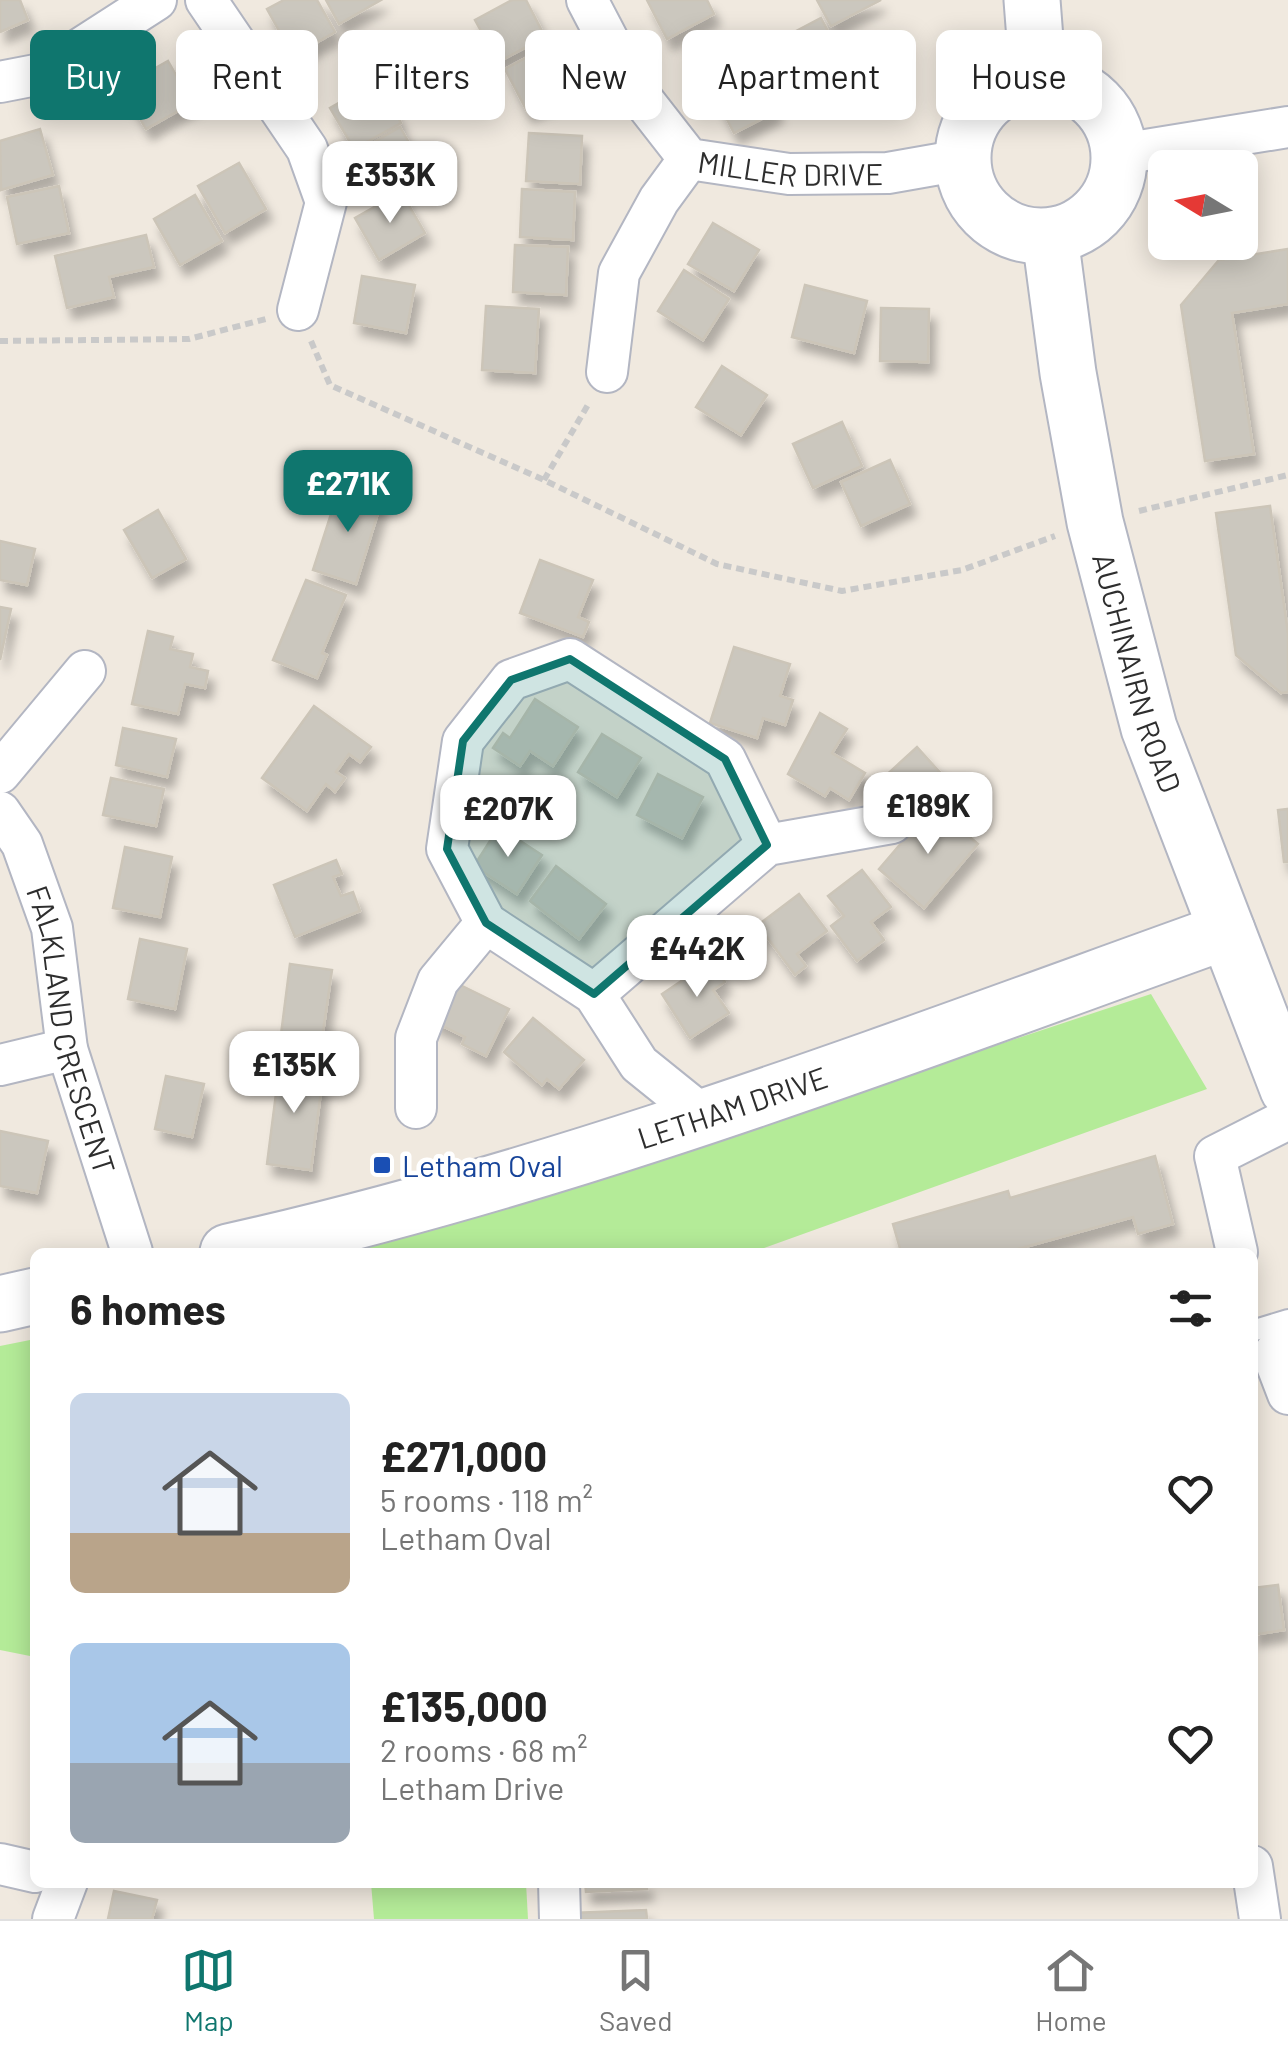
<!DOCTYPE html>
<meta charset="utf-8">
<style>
:root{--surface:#fff;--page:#f2f2f2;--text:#222;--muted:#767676;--line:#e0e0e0;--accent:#0f766e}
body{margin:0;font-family:Barlow,sans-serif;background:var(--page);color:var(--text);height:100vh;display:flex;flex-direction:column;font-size:38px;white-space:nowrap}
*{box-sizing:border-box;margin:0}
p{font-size:32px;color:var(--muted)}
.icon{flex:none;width:55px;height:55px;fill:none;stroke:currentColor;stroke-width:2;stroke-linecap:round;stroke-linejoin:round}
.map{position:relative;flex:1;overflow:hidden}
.drawer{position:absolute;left:30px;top:1248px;width:1228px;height:640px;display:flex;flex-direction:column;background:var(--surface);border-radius:15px;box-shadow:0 5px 25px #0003}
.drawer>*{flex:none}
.top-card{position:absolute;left:30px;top:30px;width:1230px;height:90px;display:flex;gap:20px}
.needle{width:65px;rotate:280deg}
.buttons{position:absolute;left:1148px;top:150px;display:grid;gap:20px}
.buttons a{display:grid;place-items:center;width:110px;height:110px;border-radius:15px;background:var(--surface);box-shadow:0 5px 25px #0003;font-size:50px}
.price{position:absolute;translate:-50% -85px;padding:0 22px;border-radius:20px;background:#fff;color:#222;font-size:32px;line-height:65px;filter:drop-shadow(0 2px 5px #0008)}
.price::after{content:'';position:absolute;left:50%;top:60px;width:30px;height:22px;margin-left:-15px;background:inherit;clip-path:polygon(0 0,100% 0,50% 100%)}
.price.current{background:var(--accent);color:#fff}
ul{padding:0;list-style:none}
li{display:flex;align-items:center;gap:30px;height:250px;padding:0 40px}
li span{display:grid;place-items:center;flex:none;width:280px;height:200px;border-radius:15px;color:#555}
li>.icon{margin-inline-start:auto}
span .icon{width:120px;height:120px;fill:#fffc;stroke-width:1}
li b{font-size:42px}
h2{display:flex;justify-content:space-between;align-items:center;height:120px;padding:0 40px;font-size:42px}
.tag{padding:0 35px;border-radius:15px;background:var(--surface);box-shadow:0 5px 25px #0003;font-size:35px;line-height:90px}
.tag.current{background:var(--accent);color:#fff}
.dock{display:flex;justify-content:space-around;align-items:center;height:140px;border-top:2px solid var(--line);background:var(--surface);font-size:28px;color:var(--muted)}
.dock a{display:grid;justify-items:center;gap:5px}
.dock .current{color:var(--accent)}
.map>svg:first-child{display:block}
.green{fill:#b4eb98}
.building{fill:#cbc7be;stroke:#ccc5b8;stroke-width:2.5;filter:url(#shadow)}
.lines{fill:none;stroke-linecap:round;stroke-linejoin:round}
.lane-casing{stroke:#b3b6c2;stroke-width:24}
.street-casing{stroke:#b3b6c2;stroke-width:44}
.secondary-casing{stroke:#b3b6c2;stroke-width:59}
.path{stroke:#c9c9c9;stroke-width:6;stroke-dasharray:8 5;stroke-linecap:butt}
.lane{stroke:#fff;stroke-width:20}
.street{stroke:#fff;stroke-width:40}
.secondary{stroke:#fff;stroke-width:55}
.marked{fill:#0f766e;fill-opacity:0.2;stroke:#0f766e;stroke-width:8;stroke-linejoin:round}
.transit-dot{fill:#1a4fb4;stroke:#fff;stroke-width:4}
.labels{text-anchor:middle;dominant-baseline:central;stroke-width:9;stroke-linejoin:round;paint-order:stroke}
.street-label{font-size:30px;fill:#2e2e2e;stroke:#fff}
.transit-label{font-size:30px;fill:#164399;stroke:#fff;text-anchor:start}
</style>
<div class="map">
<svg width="1288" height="1919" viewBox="0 0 1288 1919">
<defs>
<filter id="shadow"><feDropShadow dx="6" dy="11" stdDeviation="5" flood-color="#0004"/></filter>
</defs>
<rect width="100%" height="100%" fill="#f0e9df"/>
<!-- green -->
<g class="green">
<path d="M 1151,994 L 1207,1089 L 753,1252 L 319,1252 L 867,1088 Z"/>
<path d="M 35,1339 L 35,1657 L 0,1650 L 0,1346 Z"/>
<path d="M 371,1883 L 526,1883 L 528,1919 L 374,1919 Z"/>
</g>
<!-- building -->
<g class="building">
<path d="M 0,0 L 20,0 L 28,20 L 0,32 Z"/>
<path d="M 284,0 L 317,0 L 335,32 L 293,56 L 267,9 Z"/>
<path d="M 326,0 L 381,0 L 339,24 Z"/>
<path d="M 512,0 L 526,0 L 545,37 L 498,62 L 475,20 Z"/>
<path d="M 647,0 L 707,0 L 714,14 L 667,39 Z"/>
<path d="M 817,0 L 881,0 L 831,26 Z"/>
<path d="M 821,18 L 846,65 L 789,95 L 764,48 Z"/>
<path d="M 552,44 L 574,86 L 527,111 L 505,69 Z"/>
<path d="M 168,61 L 192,103 L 146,129 L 122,87 Z"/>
<path d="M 752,64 L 777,111 L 734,133 L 710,86 Z"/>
<path d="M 377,81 L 401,123 L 354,149 L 330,108 Z"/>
<path d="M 400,127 L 424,169 L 378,196 L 354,154 Z"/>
<path d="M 40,129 L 53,175 L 1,190 L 0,141 Z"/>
<path d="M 529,133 L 582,136 L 580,184 L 526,181 Z"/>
<path d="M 239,163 L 266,209 L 225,233 L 198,186 Z"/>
<path d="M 59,186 L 69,233 L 17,244 L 7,197 Z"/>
<path d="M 522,189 L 575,192 L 573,240 L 520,237 Z"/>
<path d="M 401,192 L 425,233 L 379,260 L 355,218 Z"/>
<path d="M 195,195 L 222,241 L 180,265 L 154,219 Z"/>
<path d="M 713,223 L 759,250 L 734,291 L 688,264 Z"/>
<path d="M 146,235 L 154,267 L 109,277 L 114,297 L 67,308 L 55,256 Z"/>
<path d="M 515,245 L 568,247 L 566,295 L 513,292 Z"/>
<path d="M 1288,249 L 1288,304 L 1232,313 L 1254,454 L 1205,461 L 1181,305 L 1219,260 Z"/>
<path d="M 684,270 L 729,299 L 703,340 L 658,311 Z"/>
<path d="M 362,276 L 415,285 L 406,333 L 354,323 Z"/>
<path d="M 805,285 L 867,301 L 854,353 L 792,337 Z"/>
<path d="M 486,306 L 539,309 L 535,373 L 482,370 Z"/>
<path d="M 881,308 L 929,309 L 928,362 L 880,361 Z"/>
<path d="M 722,366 L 767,395 L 741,435 L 696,407 Z"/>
<path d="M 842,422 L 862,466 L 813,488 L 793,444 Z"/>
<path d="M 890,460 L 910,504 L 861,526 L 841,482 Z"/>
<path d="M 340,486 L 382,500 L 356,584 L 313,570 Z"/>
<path d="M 1270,506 L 1288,633 L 1288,692 L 1281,693 L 1236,655 L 1216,513 Z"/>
<path d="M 158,510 L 186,559 L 152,578 L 124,530 Z"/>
<path d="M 0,541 L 35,549 L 27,585 L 0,580 Z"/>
<path d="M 540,560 L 593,580 L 578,617 L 589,622 L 583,637 L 520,613 Z"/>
<path d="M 306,580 L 346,595 L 322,653 L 327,655 L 317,678 L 273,660 Z"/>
<path d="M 0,607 L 11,609 L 0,660 Z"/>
<path d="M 148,631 L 173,637 L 170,649 L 193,654 L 190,667 L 208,671 L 205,688 L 185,684 L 178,714 L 132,704 Z"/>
<path d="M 734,647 L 790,664 L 780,696 L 793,700 L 785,725 L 763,718 L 757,738 L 710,723 Z"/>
<path d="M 535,699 L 578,727 L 553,766 L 530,751 L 520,766 L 493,748 L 503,733 L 510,738 Z"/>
<path d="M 314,706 L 371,747 L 360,762 L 349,754 L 336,772 L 345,778 L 335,792 L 326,784 L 307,811 L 262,778 Z"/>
<path d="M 820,713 L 847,729 L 832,753 L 865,773 L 849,800 L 830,788 L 825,796 L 788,774 Z"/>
<path d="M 123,728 L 176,739 L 167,777 L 116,765 Z"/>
<path d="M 602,734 L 641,758 L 617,797 L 578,772 Z"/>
<path d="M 917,747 L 944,777 L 908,809 L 882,779 Z"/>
<path d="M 658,774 L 703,797 L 682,838 L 637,815 Z"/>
<path d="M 111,778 L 164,789 L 156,826 L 103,815 Z"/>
<path d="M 933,806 L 978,844 L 924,908 L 879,869 Z"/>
<path d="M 1288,809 L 1288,862 L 1284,862 L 1278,810 Z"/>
<path d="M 499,827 L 542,855 L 517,894 L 474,866 Z"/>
<path d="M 125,847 L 172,857 L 160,917 L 113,908 Z"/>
<path d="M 336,860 L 342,874 L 333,877 L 341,896 L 353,892 L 360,911 L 295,937 L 274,885 Z"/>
<path d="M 556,866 L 606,904 L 579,939 L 530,901 Z"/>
<path d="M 862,870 L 891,907 L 871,922 L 884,940 L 857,961 L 831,926 L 844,916 L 828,896 Z"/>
<path d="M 799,894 L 827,931 L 797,954 L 806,966 L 795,975 L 758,925 Z"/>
<path d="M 140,939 L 187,949 L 175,1009 L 128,999 Z"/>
<path d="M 711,961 L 725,982 L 713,990 L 729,1013 L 690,1038 L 662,994 Z"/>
<path d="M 290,964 L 332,970 L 323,1032 L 331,1033 L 328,1057 L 279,1050 Z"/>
<path d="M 450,980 L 509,1009 L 486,1056 L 462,1044 L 465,1037 L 430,1020 Z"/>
<path d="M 533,1018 L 584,1060 L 559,1089 L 547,1079 L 542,1085 L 504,1052 Z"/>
<path d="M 270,1063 L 318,1068 L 316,1082 L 322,1083 L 311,1170 L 267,1164 L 278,1078 L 268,1077 Z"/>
<path d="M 166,1076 L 204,1084 L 192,1137 L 155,1129 Z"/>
<path d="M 0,1131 L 48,1141 L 37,1193 L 0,1186 Z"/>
<path d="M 1155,1156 L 1173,1224 L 1138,1234 L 1133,1217 L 1007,1252 L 901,1252 L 893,1224 L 1008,1191 L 1010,1198 Z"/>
<path d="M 1278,1585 L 1284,1630 L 1252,1635 L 1252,1588 Z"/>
<path d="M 585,1882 L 646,1882 L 647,1889 L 586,1892 Z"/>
<path d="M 114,1891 L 157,1900 L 152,1919 L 108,1919 Z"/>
<path d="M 646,1910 L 647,1919 L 573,1919 L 572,1913 Z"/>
</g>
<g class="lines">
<!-- lane casing -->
<g class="lane-casing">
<path id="lane" d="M 1252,1331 L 1288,1320"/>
</g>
<!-- street casing -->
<g class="street-casing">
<g id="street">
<path d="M 206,0 L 307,149 L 326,202 L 298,310"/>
<path id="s1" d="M 587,0 L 632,86 L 689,159 L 789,174 L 888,173 L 962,160"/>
<path d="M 0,82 L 41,74 L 156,0"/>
<path d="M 1121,154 L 1288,127"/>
<path d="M 607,372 L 619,273 L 659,200 L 689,159"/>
<path d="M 0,773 L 85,671"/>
<path id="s2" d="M 0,812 L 22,844 L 52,928 L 67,1049 L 132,1252"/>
<path d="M 594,994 L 767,845 L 892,823"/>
<path d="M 0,1065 L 67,1049"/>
<path d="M 416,1108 L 416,1038 L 438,981 L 486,923"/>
<path d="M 706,1118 L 639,1064 L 594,994 L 486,923 L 447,849 L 463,741 L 511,680 L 570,659 L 725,759 L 767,845"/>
<path d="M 1237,1252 L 1215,1156 L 1288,1119"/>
<path d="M 1288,1334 L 1273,1355 L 1288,1394"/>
<path d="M 0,1864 L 35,1872"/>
<path d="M 1252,1866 L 1260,1919"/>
<path d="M 559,1882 L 560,1919"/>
<path d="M 53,1919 L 67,1882"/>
</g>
</g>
<!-- secondary casing -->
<g class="secondary-casing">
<g id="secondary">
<path d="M 1032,0 L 1038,78"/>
<circle cx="1041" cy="158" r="78"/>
<path id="s3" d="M 1050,237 L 1068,373 L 1095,522 L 1149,728 L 1288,1089"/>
<path id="s4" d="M 228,1252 C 570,1176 898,1049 1227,931"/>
<path d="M 0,1304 L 35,1296"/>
</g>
</g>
<!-- path -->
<g class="path">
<path d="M 0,341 L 189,339 L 266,319"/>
<path d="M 311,341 L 330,385 L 544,480 L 717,564 L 842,591 L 962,570 L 1055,536"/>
<path d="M 544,480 L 589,403"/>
<path d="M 1139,511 L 1288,475"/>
</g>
<!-- lane -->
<use href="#lane" class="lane"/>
<!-- street -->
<use href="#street" class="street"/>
<!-- secondary -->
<use href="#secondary" class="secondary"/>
</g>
<!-- marked area -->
<path class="marked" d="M 570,659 L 725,759 L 767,845 L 594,994 L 486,923 L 447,849 L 463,741 L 511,680 Z"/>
<!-- markers -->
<rect class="transit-dot" x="372" y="1155" width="20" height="20" rx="5"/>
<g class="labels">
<!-- street labels -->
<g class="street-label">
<text stroke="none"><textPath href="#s1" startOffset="292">MILLER DRIVE</textPath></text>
<text stroke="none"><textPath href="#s3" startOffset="445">AUCHINAIRN ROAD</textPath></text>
<text stroke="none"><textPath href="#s2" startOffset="232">FALKLAND CRESCENT</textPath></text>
<text stroke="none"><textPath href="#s4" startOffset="525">LETHAM DRIVE</textPath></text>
</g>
<!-- transit labels -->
<g class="transit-label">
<text x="402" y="1165">Letham Oval</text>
</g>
</g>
</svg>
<div class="buttons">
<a><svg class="needle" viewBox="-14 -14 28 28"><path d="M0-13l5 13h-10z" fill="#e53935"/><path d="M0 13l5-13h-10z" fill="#767676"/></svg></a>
</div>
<b class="price" style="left:390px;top:226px">£353K</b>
<b class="price current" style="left:348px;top:535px">£271K</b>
<b class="price" style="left:928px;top:857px">£189K</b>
<b class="price" style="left:508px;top:860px">£207K</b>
<b class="price" style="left:697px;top:1000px">£442K</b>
<b class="price" style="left:294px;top:1116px">£135K</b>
<div class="top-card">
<a class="tag current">Buy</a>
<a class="tag">Rent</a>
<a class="tag">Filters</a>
<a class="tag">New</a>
<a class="tag">Apartment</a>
<a class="tag">House</a>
</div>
<section class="drawer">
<h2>6 homes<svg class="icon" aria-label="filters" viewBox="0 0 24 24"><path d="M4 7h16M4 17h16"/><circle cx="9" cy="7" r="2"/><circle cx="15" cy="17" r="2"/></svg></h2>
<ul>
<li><span style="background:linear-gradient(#c9d6e8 70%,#b9a48a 0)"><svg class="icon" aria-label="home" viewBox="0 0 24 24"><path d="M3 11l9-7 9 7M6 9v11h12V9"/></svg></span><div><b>£271,000</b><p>5 rooms · 118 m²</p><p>Letham Oval</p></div><svg class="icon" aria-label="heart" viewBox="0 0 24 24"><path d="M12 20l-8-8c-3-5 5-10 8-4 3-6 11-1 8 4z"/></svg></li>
<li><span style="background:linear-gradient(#a9c7e8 60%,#9aa5b1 0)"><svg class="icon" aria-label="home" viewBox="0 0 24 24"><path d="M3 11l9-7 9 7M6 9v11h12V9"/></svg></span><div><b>£135,000</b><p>2 rooms · 68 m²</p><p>Letham Drive</p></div><svg class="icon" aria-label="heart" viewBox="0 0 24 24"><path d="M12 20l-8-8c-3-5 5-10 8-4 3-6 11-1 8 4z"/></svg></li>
</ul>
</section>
</div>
<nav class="dock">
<a class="current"><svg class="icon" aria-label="map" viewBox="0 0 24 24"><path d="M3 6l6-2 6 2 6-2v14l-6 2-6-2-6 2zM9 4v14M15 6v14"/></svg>Map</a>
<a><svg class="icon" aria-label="saved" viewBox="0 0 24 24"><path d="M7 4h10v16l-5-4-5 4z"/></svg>Saved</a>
<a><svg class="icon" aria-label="home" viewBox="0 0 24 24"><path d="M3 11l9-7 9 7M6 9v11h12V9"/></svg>Home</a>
</nav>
